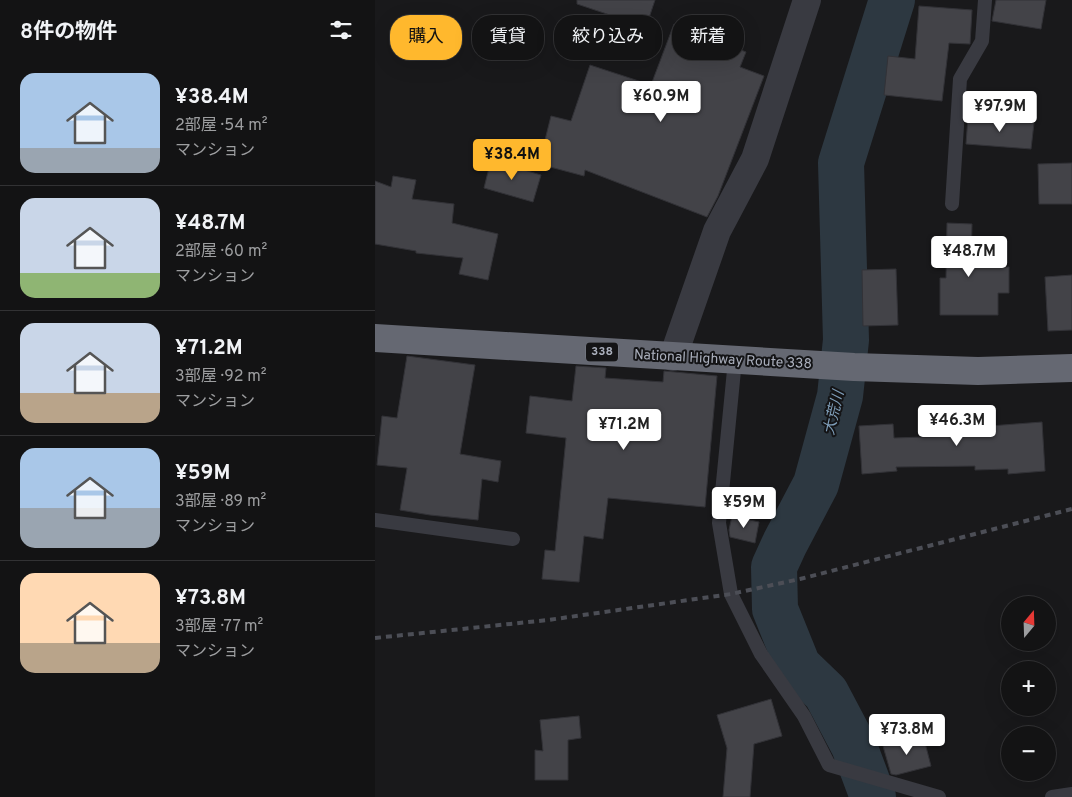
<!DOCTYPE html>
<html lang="ja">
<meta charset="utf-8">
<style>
:root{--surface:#131314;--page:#1c1c1d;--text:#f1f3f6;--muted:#9d9ea0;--line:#323234;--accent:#ffb82d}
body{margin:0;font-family:Overpass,"Noto Sans JP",sans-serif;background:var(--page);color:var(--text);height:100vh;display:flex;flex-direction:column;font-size:19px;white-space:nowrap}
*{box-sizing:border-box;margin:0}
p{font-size:16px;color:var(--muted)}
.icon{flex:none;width:28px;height:28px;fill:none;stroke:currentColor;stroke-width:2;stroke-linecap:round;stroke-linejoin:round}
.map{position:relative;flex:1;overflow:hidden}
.side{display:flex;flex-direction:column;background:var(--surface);width:375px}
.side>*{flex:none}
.top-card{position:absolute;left:15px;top:15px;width:475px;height:45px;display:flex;gap:10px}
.needle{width:32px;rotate:19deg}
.buttons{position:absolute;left:626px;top:596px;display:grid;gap:10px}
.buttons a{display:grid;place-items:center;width:55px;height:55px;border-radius:50%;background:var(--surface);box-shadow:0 5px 20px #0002,0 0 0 1px var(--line);font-size:25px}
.price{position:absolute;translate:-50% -42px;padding:0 11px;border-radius:5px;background:#fff;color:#222;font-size:16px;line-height:32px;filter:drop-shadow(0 1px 2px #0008)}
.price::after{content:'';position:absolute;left:50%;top:30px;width:15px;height:11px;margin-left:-8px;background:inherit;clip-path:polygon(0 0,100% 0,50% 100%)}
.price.active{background:var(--accent);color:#111}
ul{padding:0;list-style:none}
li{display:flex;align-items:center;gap:15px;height:125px;padding:0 20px}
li+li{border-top:1px solid var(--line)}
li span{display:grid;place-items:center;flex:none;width:140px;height:100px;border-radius:15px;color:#555}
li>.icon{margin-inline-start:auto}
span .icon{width:60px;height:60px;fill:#fffc;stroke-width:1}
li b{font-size:21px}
h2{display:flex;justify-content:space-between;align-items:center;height:60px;padding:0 20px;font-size:21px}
.chip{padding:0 18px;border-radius:20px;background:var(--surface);box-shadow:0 5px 20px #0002,0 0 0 1px var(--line);font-size:18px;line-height:45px}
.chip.active{background:var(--accent);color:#111}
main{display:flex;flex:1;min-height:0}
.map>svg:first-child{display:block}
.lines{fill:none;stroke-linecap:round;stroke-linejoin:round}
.river{stroke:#2d3841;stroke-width:46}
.building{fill:#434348;stroke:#323237}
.lane{stroke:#393a41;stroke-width:14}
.street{stroke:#393a41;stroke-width:28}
.highway{stroke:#656872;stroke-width:28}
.rail{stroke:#4c4e56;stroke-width:4;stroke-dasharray:6 5;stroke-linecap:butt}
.labels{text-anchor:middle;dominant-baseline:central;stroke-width:4;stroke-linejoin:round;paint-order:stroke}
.shield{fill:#141416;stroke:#7d808a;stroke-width:1}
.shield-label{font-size:12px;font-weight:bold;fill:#aaafbc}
.street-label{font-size:14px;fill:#aaafbc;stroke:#141416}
.water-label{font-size:15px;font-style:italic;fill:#7f9eb9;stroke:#141416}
</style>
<main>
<section class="side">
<h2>8件の物件<svg class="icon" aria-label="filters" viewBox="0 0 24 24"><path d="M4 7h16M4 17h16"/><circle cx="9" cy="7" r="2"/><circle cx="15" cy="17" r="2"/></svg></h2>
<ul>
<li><span style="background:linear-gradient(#a9c7e8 75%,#9aa5b1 0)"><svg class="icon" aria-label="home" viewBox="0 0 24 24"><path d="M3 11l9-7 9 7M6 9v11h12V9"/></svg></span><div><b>¥38.4M</b><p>2部屋 · 54 m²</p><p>マンション</p></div></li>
<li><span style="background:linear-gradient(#c9d6e8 75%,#8fb573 0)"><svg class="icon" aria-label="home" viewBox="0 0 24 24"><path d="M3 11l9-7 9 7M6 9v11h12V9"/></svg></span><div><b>¥48.7M</b><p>2部屋 · 60 m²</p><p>マンション</p></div></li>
<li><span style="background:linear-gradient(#c9d6e8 70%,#b9a48a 0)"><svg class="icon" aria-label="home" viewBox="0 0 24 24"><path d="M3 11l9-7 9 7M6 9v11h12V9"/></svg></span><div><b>¥71.2M</b><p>3部屋 · 92 m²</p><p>マンション</p></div></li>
<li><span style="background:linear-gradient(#a9c7e8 60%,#9aa5b1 0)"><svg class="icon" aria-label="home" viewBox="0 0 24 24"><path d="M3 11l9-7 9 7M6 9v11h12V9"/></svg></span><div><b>¥59M</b><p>3部屋 · 89 m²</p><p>マンション</p></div></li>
<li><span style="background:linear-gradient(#ffd9b3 70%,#b9a48a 0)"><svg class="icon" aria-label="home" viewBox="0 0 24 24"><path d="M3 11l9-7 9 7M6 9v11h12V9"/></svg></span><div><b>¥73.8M</b><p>3部屋 · 77 m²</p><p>マンション</p></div></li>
</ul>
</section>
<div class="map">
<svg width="697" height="797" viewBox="0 0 697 797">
<rect width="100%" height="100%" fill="#19191b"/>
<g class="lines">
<!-- river -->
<path class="river" d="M 498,797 L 479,746 L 451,693 L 423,666 L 400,609 L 399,567 L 410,543 L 441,484 L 465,396 L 471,340 L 466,163 L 517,0"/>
</g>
<!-- building -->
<g class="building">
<path d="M 202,0 L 280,0 L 271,27 L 202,4 Z"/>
<path d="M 621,0 L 671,0 L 666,29 L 617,21 Z"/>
<path d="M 544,6 L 597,10 L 595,44 L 574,43 L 567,101 L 509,95 L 513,56 L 540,59 Z"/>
<path d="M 299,24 L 371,52 L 365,67 L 389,76 L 343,196 L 332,217 L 210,170 L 209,176 L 164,164 L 176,116 L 196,121 L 215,65 L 276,85 Z"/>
<path d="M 593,117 L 659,123 L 656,149 L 591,144 Z"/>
<path d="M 116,160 L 166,175 L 158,202 L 109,188 Z"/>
<path d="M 697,163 L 697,204 L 664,204 L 663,164 Z"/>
<path d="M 18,176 L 41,180 L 37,199 L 79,204 L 77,223 L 123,234 L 113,280 L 84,274 L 88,258 L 41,253 L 41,251 L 0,244 L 0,181 L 16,187 Z"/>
<path d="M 572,223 L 597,224 L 596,267 L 634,267 L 634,293 L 623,293 L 623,315 L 565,315 L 565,278 L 571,278 Z"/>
<path d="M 521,269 L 523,325 L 488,326 L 487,270 Z"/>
<path d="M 697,275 L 697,330 L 673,331 L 670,277 Z"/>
<path d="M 32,356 L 100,365 L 85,454 L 126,461 L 123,482 L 107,479 L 103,520 L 55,515 L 25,510 L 32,468 L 2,465 L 7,416 L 22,418 Z"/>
<path d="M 201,366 L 231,368 L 230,378 L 288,382 L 289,371 L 342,376 L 330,507 L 233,498 L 228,539 L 209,536 L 204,582 L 167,579 L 170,550 L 180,551 L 191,438 L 151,433 L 155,396 L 197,401 Z"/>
<path d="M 615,412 L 615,426 L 667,422 L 670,471 L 633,474 L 633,469 L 600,470 L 600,466 L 521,467 L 522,471 L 487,474 L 484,426 L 518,424 L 519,438 L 578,436 L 578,413 Z"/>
<path d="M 357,516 L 384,522 L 380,543 L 355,537 L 354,530 Z"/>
<path d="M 396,699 L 407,736 L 379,744 L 375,797 L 348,797 L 352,748 L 342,715 Z"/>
<path d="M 204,716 L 206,738 L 193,740 L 193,780 L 160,780 L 160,750 L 168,751 L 165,720 Z"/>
<path d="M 548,735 L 556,766 L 521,775 L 516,774 L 508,746 Z"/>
</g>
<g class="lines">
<!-- lane -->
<g class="lane">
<path d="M 577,204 L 585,79 L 607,41 L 610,0"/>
<path d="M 360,360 L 344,523 L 356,594 L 386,654 L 429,716 L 454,765 L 564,797"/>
<path d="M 0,520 L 138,539"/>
<path d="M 677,797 L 697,794"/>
</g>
<!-- street -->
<path class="street" d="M 298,357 L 342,231 L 380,159 L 432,0"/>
<!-- highway -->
<path class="highway" d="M 0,338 L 479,367 L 603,371 L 697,368"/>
<!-- rail -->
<path class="rail" d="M 0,638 L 173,620 L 356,594 L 425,579 L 697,509"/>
</g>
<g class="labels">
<!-- shield labels -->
<rect class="shield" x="211" y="342.5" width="32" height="19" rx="4"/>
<g class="shield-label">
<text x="227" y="352">338</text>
</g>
<!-- street labels -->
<g class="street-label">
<text transform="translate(348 360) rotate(3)">National Highway Route 338</text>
</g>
<!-- water labels -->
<g class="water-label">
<text transform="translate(460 413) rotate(-77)">大荒川</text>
</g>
</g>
</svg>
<div class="buttons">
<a><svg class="needle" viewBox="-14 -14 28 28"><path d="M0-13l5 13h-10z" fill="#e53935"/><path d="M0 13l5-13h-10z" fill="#9d9ea0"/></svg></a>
<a>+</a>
<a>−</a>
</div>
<b class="price" style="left:286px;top:123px">¥60.9M</b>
<b class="price" style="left:625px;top:133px">¥97.9M</b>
<b class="price active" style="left:137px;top:181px">¥38.4M</b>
<b class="price" style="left:594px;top:278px">¥48.7M</b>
<b class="price" style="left:582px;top:447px">¥46.3M</b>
<b class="price" style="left:249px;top:451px">¥71.2M</b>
<b class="price" style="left:369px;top:529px">¥59M</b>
<b class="price" style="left:532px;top:756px">¥73.8M</b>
<div class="top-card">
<a class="chip active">購入</a>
<a class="chip">賃貸</a>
<a class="chip">絞り込み</a>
<a class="chip">新着</a>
</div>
</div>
</main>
